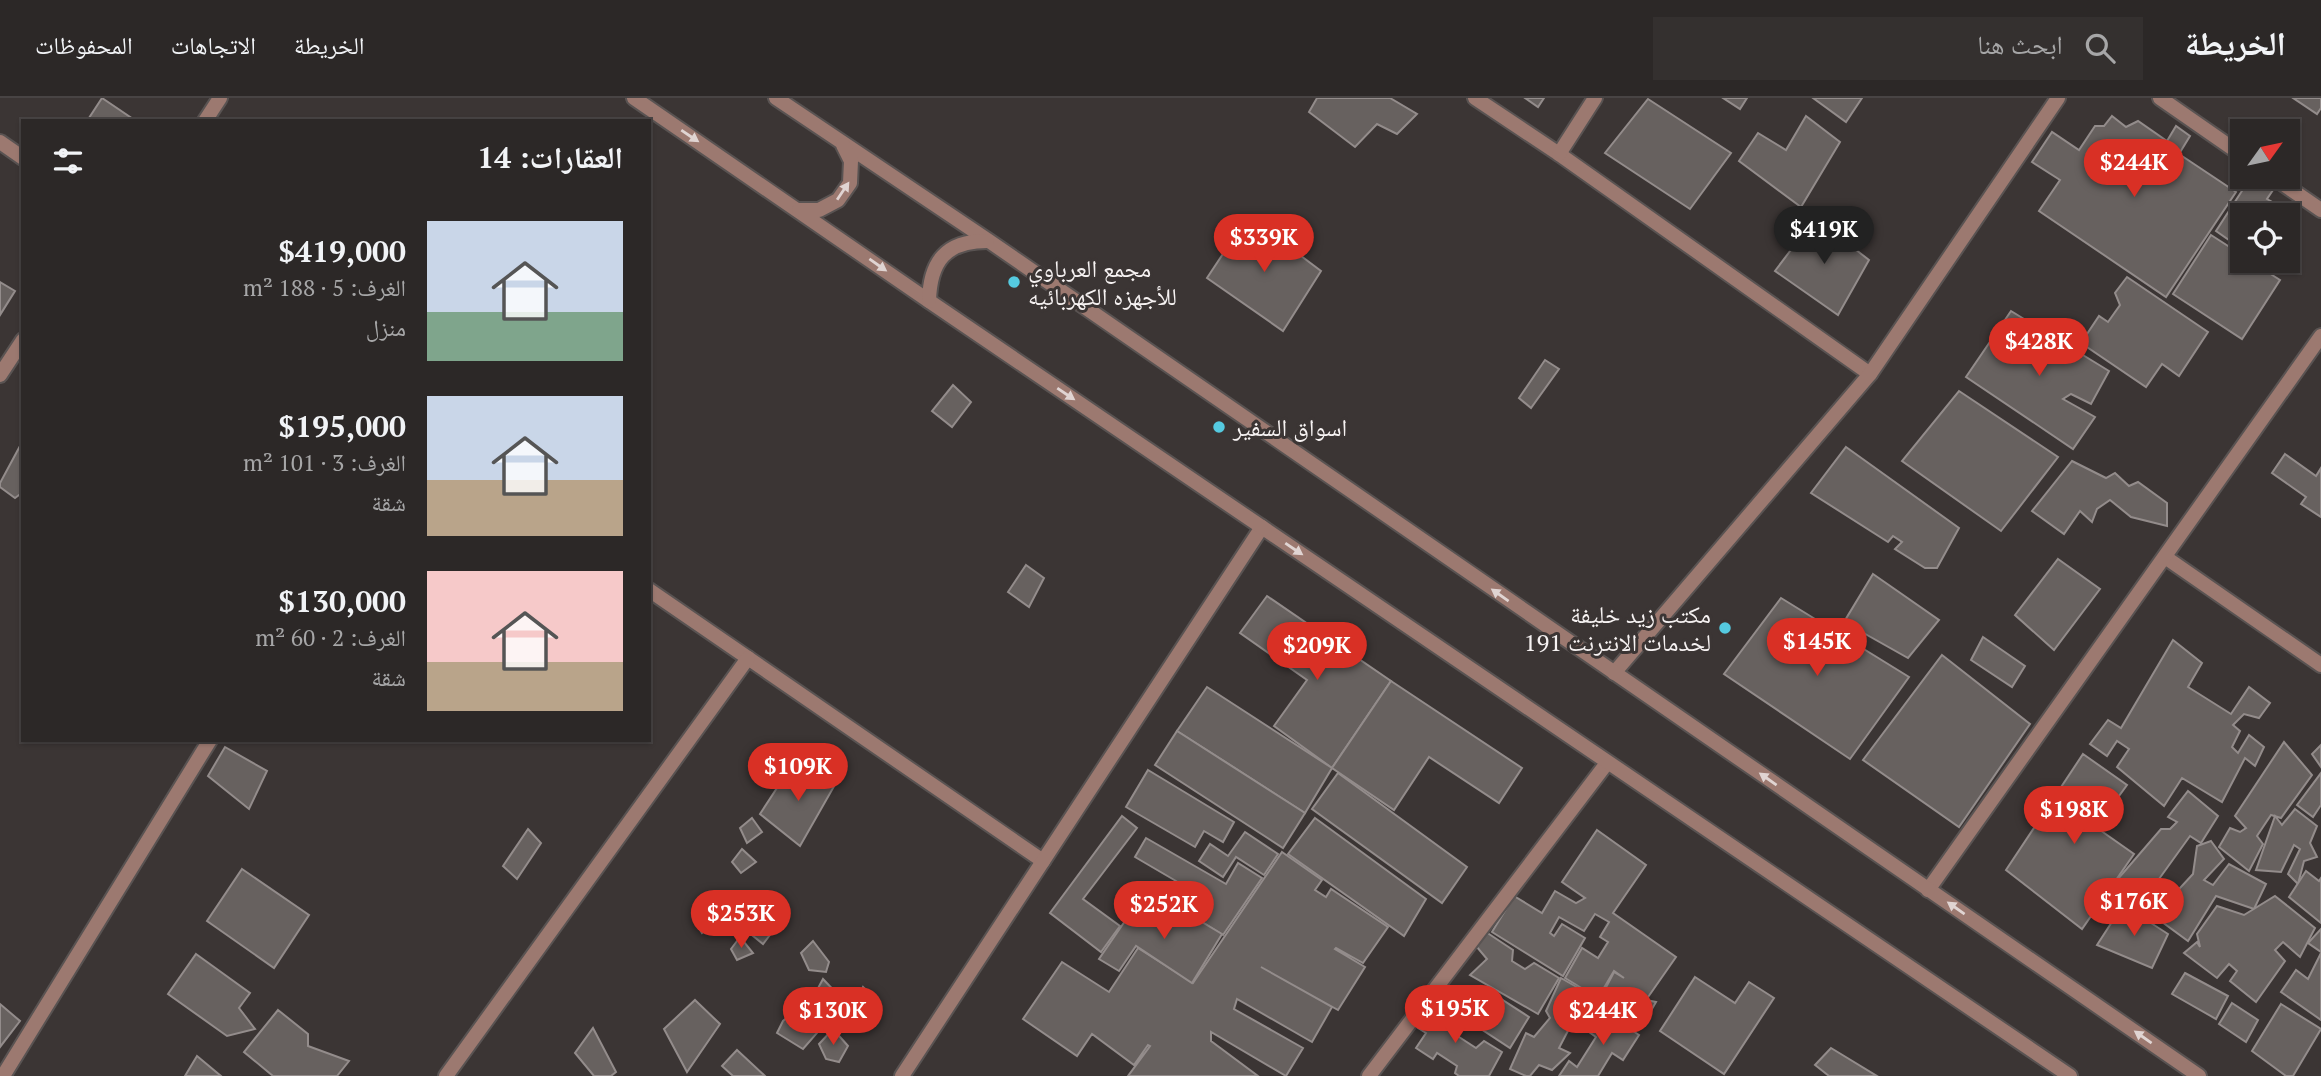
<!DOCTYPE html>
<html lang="ar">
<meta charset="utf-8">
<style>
:root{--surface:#2c2827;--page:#34302f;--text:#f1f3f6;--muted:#a6a6a7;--line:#484444;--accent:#d93025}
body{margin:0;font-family:"PT Serif","Noto Naskh Arabic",serif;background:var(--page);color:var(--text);direction:rtl;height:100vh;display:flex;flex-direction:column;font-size:26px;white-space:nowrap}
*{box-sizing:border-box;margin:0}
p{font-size:23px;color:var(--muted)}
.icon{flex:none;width:38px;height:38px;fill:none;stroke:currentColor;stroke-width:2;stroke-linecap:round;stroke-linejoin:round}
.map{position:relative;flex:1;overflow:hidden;direction:ltr}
.panel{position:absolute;left:21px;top:21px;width:630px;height:623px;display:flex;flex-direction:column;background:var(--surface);border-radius:0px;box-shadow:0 2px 5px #0004,0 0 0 2px var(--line);direction:rtl}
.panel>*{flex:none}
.needle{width:46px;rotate:57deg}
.tools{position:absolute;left:2230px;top:21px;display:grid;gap:14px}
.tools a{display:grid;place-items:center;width:70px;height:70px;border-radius:0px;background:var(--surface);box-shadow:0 2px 5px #0004,0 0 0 2px var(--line);font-size:35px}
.price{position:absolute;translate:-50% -60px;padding:0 16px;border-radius:24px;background:var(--accent);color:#fff;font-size:23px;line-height:46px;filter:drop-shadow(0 2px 4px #0008)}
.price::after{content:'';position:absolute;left:50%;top:42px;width:21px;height:16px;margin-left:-10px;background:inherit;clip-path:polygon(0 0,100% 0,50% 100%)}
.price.on{background:#222;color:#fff}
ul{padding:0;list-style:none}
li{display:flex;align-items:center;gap:21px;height:175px;padding:0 28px}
li span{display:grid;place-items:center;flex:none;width:196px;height:140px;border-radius:0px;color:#555}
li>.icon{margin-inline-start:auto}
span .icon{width:84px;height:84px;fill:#fffc;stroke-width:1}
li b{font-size:30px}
h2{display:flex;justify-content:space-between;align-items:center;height:84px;padding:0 28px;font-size:30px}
header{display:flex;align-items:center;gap:42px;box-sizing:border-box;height:98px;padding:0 35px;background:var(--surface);border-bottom:2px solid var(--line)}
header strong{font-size:33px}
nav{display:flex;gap:38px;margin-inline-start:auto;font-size:24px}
.search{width:490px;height:63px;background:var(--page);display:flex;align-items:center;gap:18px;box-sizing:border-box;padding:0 24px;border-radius:0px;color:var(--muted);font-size:26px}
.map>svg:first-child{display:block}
.building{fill:#67615f;stroke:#938c8b;stroke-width:2}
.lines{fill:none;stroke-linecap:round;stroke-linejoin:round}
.minor-casing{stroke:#595352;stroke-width:18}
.tertiary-casing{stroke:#595352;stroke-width:18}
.minor{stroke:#9c7970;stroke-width:14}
.tertiary{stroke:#9c7970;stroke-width:14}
.oneway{fill:#e0d4d2}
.poi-dot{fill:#55cae0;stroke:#3b3534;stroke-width:2.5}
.labels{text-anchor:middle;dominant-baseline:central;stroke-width:6;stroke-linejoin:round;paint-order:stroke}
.poi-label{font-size:24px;fill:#f6f2f2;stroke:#3b3534;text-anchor:start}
</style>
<header>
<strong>الخريطة</strong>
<div class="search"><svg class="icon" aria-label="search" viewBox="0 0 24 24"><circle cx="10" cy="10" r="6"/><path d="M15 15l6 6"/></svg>ابحث هنا</div>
<nav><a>الخريطة</a><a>الاتجاهات</a><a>المحفوظات</a></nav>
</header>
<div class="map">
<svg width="2321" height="978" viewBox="0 0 2321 978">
<rect width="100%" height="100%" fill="#3b3534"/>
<!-- building -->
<g class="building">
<path d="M 102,0 L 136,23 L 87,23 Z"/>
<path d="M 1317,0 L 1390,0 L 1417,16 L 1397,36 L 1377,26 L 1355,49 L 1309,14 Z"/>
<path d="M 1525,0 L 1544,0 L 1538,9 Z"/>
<path d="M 1723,0 L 1747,0 L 1740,11 Z"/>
<path d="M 1813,0 L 1862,0 L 1846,24 Z"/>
<path d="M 2293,0 L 2321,0 L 2321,10 L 2317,16 Z"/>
<path d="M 1648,1 L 1731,55 L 1690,111 L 1605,55 Z"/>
<path d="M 1806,18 L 1840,44 L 1801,109 L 1739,63 L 1758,35 L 1786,52 Z"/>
<path d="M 2112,18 L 2126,29 L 2138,23 L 2167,43 L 2176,28 L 2190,38 L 2179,56 L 2236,94 L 2166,199 L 2039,113 L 2060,82 L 2032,64 L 2052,34 L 2079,52 L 2095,28 L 2104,28 Z"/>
<path d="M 2251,79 L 2259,79 L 2275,89 L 2267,101 L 2281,109 L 2277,117 L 2261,117 L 2249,110 L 2245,117 L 2242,117 L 2242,122 L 2229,142 L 2216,133 Z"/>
<path d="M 1248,118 L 1321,173 L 1283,233 L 1207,180 Z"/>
<path d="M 1815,120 L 1869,162 L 1838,217 L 1775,173 Z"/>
<path d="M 2211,137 L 2242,157 L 2242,163 L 2250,163 L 2280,182 L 2242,241 L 2173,196 Z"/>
<path d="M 2127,179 L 2208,234 L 2179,278 L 2162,266 L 2146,289 L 2081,245 L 2099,218 L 2108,224 L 2120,207 L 2115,195 Z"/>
<path d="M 0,184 L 15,193 L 0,217 Z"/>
<path d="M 2011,213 L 2109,273 L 2091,306 L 2071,296 L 2063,301 L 2095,319 L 2073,351 L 1966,279 Z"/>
<path d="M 1545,262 L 1559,271 L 1531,310 L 1519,300 Z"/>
<path d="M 953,287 L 971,304 L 952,329 L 932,313 Z"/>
<path d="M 1959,293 L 2058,359 L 2001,433 L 1902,363 Z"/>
<path d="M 20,348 L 23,351 L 23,394 L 15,400 L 0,389 L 0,385 Z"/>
<path d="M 1846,349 L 1959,430 L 1937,470 L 1925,470 L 1895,451 L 1902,444 L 1893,438 L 1888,444 L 1811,395 Z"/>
<path d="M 2285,356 L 2316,378 L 2321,370 L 2321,419 L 2301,406 L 2306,399 L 2272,375 Z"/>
<path d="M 2072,363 L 2106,380 L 2115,375 L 2129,388 L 2138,384 L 2167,405 L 2167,428 L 2131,419 L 2110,402 L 2097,411 L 2092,424 L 2080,413 L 2064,436 L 2032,413 Z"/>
<path d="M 2058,461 L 2100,491 L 2054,552 L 2015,517 Z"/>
<path d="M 1026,467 L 1044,480 L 1029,509 L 1008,494 Z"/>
<path d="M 1873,476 L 1939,522 L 1908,560 L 1844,524 Z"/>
<path d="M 1267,498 L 1391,583 L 1332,670 L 1274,628 L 1307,582 L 1240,535 Z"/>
<path d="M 1781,500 L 1909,579 L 1850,661 L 1724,576 Z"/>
<path d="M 1983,539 L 2025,568 L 2012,589 L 1971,562 Z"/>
<path d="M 2173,542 L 2202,565 L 2188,589 L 2231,616 L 2249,589 L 2270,605 L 2259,620 L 2244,616 L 2233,627 L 2240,633 L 2232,649 L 2238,655 L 2249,637 L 2264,649 L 2255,668 L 2245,660 L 2222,704 L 2182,680 L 2164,708 L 2117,669 L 2129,651 L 2117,643 L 2107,658 L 2090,646 L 2108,622 L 2121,630 Z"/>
<path d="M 1942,557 L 2030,626 L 1959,729 L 1863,662 Z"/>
<path d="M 1391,583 L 1522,670 L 1499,705 L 1429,659 L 1394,712 L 1332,670 Z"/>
<path d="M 1207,589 L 1332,670 L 1305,715 L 1177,633 Z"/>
<path d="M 1177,633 L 1305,715 L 1283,750 L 1155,667 Z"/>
<path d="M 2284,644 L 2312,677 L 2281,720 L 2271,717 L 2257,738 L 2263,746 L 2249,773 L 2219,749 L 2230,730 L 2240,734 L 2246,730 L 2235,718 Z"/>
<path d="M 2321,647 L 2321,669 L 2312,656 Z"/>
<path d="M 225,649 L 267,673 L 249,711 L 208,678 Z"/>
<path d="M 2083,656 L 2127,687 L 2100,724 L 2084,710 L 2080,718 L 2134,756 L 2082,831 L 2006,772 Z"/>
<path d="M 792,667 L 813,682 L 822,671 L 837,683 L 800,748 L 760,716 Z"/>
<path d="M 1148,672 L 1234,724 L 1223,744 L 1204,733 L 1195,749 L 1126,709 Z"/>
<path d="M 1338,675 L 1467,769 L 1442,805 L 1312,711 Z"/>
<path d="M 2321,675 L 2321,707 L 2313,719 L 2297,707 Z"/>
<path d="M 2188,693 L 2218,718 L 2201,745 L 2190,738 L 2159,781 L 2163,789 L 2147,814 L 2111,789 L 2161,731 L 2170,731 L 2177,724 L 2168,719 Z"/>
<path d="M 2295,711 L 2317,728 L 2310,745 L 2317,759 L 2304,763 L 2298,786 L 2288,776 L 2300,751 L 2294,747 L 2281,774 L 2256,772 L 2275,718 L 2282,727 Z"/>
<path d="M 1122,718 L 1137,730 L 1083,801 L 1120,828 L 1101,854 L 1050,815 Z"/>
<path d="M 752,720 L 762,734 L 747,745 L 740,730 Z"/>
<path d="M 1315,720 L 1426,801 L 1404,838 L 1288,756 Z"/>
<path d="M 528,731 L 541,745 L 517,781 L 503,768 Z"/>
<path d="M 1597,732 L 1646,767 L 1613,815 L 1676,859 L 1646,902 L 1656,904 L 1641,930 L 1601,899 L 1614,874 L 1624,880 L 1614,873 L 1598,900 L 1565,880 L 1582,850 L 1598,860 L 1608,844 L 1600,839 L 1609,824 L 1595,816 L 1584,833 L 1559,819 L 1550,835 L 1554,838 L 1562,826 L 1585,840 L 1563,878 L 1492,834 L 1514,798 L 1542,815 L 1555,793 L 1576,805 L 1585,800 L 1562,784 Z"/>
<path d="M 1245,734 L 1278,756 L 1264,777 L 1236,759 L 1223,779 L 1199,763 L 1210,746 L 1228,758 Z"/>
<path d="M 1146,740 L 1226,786 L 1238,765 L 1262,780 L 1223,837 L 1165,801 L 1176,783 L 1135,759 Z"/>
<path d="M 2211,743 L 2224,761 L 2204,782 L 2213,787 L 2229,766 L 2266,786 L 2254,811 L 2216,798 L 2188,843 L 2154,818 L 2193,776 L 2197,748 Z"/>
<path d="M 742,751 L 756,764 L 741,775 L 732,764 Z"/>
<path d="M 1282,754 L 1322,782 L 1315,792 L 1326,799 L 1331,791 L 1388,829 L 1363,865 L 1336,850 L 1335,851 L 1365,869 L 1338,912 L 1261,869 L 1332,909 L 1312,944 L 1237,901 L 1234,911 L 1303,950 L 1286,978 L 1211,934 L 1211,943 L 1258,978 L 1128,978 L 1150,948 L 1148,947 L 1134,967 L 1092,936 L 1077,958 L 1023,921 L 1062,864 L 1109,894 L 1138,850 L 1193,885 Z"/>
<path d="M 242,771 L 309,817 L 274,870 L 207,823 Z"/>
<path d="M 2306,773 L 2319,783 L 2321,780 L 2321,825 L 2289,799 Z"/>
<path d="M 769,794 L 785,811 L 779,823 L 767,816 L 760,807 Z"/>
<path d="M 2275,798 L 2315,830 L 2300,859 L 2283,844 L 2275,852 L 2285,863 L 2256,904 L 2230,883 L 2237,873 L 2229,866 L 2217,880 L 2184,855 L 2197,844 L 2200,849 L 2197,836 L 2217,808 L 2244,817 Z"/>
<path d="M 1138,804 L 1166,821 L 1180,811 L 1222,836 L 1192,885 L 1136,848 L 1119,873 L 1099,861 Z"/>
<path d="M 2123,807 L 2168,836 L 2152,870 L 2097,847 Z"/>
<path d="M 708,813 L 713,826 L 702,835 L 697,827 Z"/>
<path d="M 757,819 L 773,833 L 763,846 L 747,833 Z"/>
<path d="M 2321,831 L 2321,854 L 2308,845 Z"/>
<path d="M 1486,834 L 1513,852 L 1512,863 L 1525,871 L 1534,865 L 1559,880 L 1538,916 L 1470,877 L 1487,861 L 1476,848 Z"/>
<path d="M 740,839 L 753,855 L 737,862 L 731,851 Z"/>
<path d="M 813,843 L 829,864 L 826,874 L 809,872 L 801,855 Z"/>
<path d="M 2321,855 L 2321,922 L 2281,894 L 2296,872 L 2308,881 Z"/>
<path d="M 196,856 L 250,895 L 239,910 L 255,931 L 227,938 L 168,896 Z"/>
<path d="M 2185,875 L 2228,898 L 2216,921 L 2172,896 Z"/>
<path d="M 1695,879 L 1735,905 L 1749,884 L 1774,900 L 1724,976 L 1660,933 Z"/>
<path d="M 1561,880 L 1599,902 L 1589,934 L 1570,929 L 1559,950 L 1570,955 L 1552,972 L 1539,967 L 1530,978 L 1526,978 L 1510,971 L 1526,935 L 1534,939 L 1550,920 L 1546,913 Z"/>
<path d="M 823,881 L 840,899 L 831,906 L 816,894 Z"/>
<path d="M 1481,888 L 1529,919 L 1510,950 L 1449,910 L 1459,894 L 1471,902 Z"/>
<path d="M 863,889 L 879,905 L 869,915 L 856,905 Z"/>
<path d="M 695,902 L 720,926 L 687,974 L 664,931 Z"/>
<path d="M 1433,905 L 1461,922 L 1453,935 L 1476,950 L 1484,943 L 1502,954 L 1489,978 L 1459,978 L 1455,975 L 1457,968 L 1437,955 L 1433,961 L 1416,950 L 1426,935 L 1418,930 Z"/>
<path d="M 2232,905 L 2258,922 L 2246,944 L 2219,926 Z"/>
<path d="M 0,906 L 20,923 L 0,949 Z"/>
<path d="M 2281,906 L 2321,931 L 2293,978 L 2286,978 L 2252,953 Z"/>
<path d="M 801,908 L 817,935 L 803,951 L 777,935 L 783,923 Z"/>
<path d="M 278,912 L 308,936 L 308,948 L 349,963 L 337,978 L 273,978 L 244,954 Z"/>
<path d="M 1603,913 L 1639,937 L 1623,962 L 1612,955 L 1598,978 L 1559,978 L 1569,963 L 1577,969 L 1596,939 L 1589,934 Z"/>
<path d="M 593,930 L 616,974 L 611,978 L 594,978 L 575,955 Z"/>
<path d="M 833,931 L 848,948 L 839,964 L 826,961 L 819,946 Z"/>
<path d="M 1831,950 L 1877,978 L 1829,978 L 1815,967 Z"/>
<path d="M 737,952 L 765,978 L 733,978 L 722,968 Z"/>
<path d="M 197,958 L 221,978 L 185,978 Z"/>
</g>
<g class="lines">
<!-- minor casing -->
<g class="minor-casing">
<g id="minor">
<path d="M 1475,0 L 1559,56 L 1870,276"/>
<path d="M 2160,0 L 2242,57"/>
<path d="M 205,23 L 220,0"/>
<path d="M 0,44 L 23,60"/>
<path d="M 1559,56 L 1595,0"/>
<path d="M 2273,79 L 2321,112"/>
<path d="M 0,277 L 23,242"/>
<path d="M 2165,459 L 2321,567"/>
<path d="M 649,492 L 1043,763"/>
<path d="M 1614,575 L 1870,276 L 2058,0"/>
<path d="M 1928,792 L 2321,238"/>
<path d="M 3,978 L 210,642"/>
<path d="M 446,978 L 748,560"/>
<path d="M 902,978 L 1262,429"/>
<path d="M 1369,978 L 1607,665"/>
</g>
</g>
<!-- tertiary casing -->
<g class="tertiary-casing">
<g id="tertiary">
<path d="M 634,0 L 929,203 L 2070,978"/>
<path d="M 776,0 L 989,143 L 2199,978"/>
<path d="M 799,112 L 819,112 L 838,102 L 850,85 L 851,63 L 843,47"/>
<path d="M 929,203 C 930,163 946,143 987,143"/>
</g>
</g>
<!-- minor -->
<use href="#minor" class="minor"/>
<!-- tertiary -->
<use href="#tertiary" class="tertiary"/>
</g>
<!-- one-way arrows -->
<defs><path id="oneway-solid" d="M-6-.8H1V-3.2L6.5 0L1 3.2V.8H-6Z" transform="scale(1.75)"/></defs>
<g class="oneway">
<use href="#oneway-solid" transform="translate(690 38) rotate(34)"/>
<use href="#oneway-solid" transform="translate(843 93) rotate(-56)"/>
<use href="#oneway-solid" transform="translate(878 167) rotate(35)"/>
<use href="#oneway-solid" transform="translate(1066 296) rotate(34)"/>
<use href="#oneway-solid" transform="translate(1294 451) rotate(34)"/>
<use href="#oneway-solid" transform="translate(1500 497) rotate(-145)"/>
<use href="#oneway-solid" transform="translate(1768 681) rotate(-145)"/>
<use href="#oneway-solid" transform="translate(1956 810) rotate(-145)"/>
<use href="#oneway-solid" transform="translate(2143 939) rotate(-145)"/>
</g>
<!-- markers -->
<g class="poi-dot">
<circle cx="1014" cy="184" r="7"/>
<circle cx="1219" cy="329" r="7"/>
<circle cx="1725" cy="530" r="7"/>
</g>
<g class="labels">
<!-- poi labels -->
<g class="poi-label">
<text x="1028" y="170">مجمع العرباوي<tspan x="1028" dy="28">للأجهزه الكهربائيه</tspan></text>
<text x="1233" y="329">اسواق السفير</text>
<text x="1711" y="516" text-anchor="end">مكتب زيد خليفة<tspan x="1711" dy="28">لخدمات الانترنت 191</tspan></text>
</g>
</g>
</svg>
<div class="tools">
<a><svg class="needle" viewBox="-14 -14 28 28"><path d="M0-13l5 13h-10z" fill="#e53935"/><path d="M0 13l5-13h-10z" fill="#a6a6a7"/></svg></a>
<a><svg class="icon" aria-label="locate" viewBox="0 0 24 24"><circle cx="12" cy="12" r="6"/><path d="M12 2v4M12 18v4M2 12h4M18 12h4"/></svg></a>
</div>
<b class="price" style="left:2134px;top:101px">$244K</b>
<b class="price on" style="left:1824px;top:168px">$419K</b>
<b class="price" style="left:1264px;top:176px">$339K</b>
<b class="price" style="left:2039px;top:280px">$428K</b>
<b class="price" style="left:1817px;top:580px">$145K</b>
<b class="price" style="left:1317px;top:584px">$209K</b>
<b class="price" style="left:798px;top:705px">$109K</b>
<b class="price" style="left:2074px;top:748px">$198K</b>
<b class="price" style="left:2134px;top:840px">$176K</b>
<b class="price" style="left:1164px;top:843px">$252K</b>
<b class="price" style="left:741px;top:852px">$253K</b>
<b class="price" style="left:1455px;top:947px">$195K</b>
<b class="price" style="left:833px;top:949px">$130K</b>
<b class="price" style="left:1603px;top:949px">$244K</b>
<section class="panel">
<h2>العقارات: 14<svg class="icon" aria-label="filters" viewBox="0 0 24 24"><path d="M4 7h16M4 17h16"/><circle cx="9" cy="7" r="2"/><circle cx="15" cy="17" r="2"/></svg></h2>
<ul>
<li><span style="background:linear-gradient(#c9d6e8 65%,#7fa58c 0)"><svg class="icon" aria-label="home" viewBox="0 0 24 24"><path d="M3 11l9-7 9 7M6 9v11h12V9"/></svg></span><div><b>$419,000</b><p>الغرف: 5 · 188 m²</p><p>منزل</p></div></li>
<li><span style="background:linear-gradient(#c9d6e8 60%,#b9a48a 0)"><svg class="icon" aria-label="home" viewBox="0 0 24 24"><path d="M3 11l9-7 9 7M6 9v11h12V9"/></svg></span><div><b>$195,000</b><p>الغرف: 3 · 101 m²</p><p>شقة</p></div></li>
<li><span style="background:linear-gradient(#f6c9c9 65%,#b9a48a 0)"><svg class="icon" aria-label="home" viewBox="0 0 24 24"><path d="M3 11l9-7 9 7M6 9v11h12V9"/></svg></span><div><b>$130,000</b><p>الغرف: 2 · 60 m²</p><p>شقة</p></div></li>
</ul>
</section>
</div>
